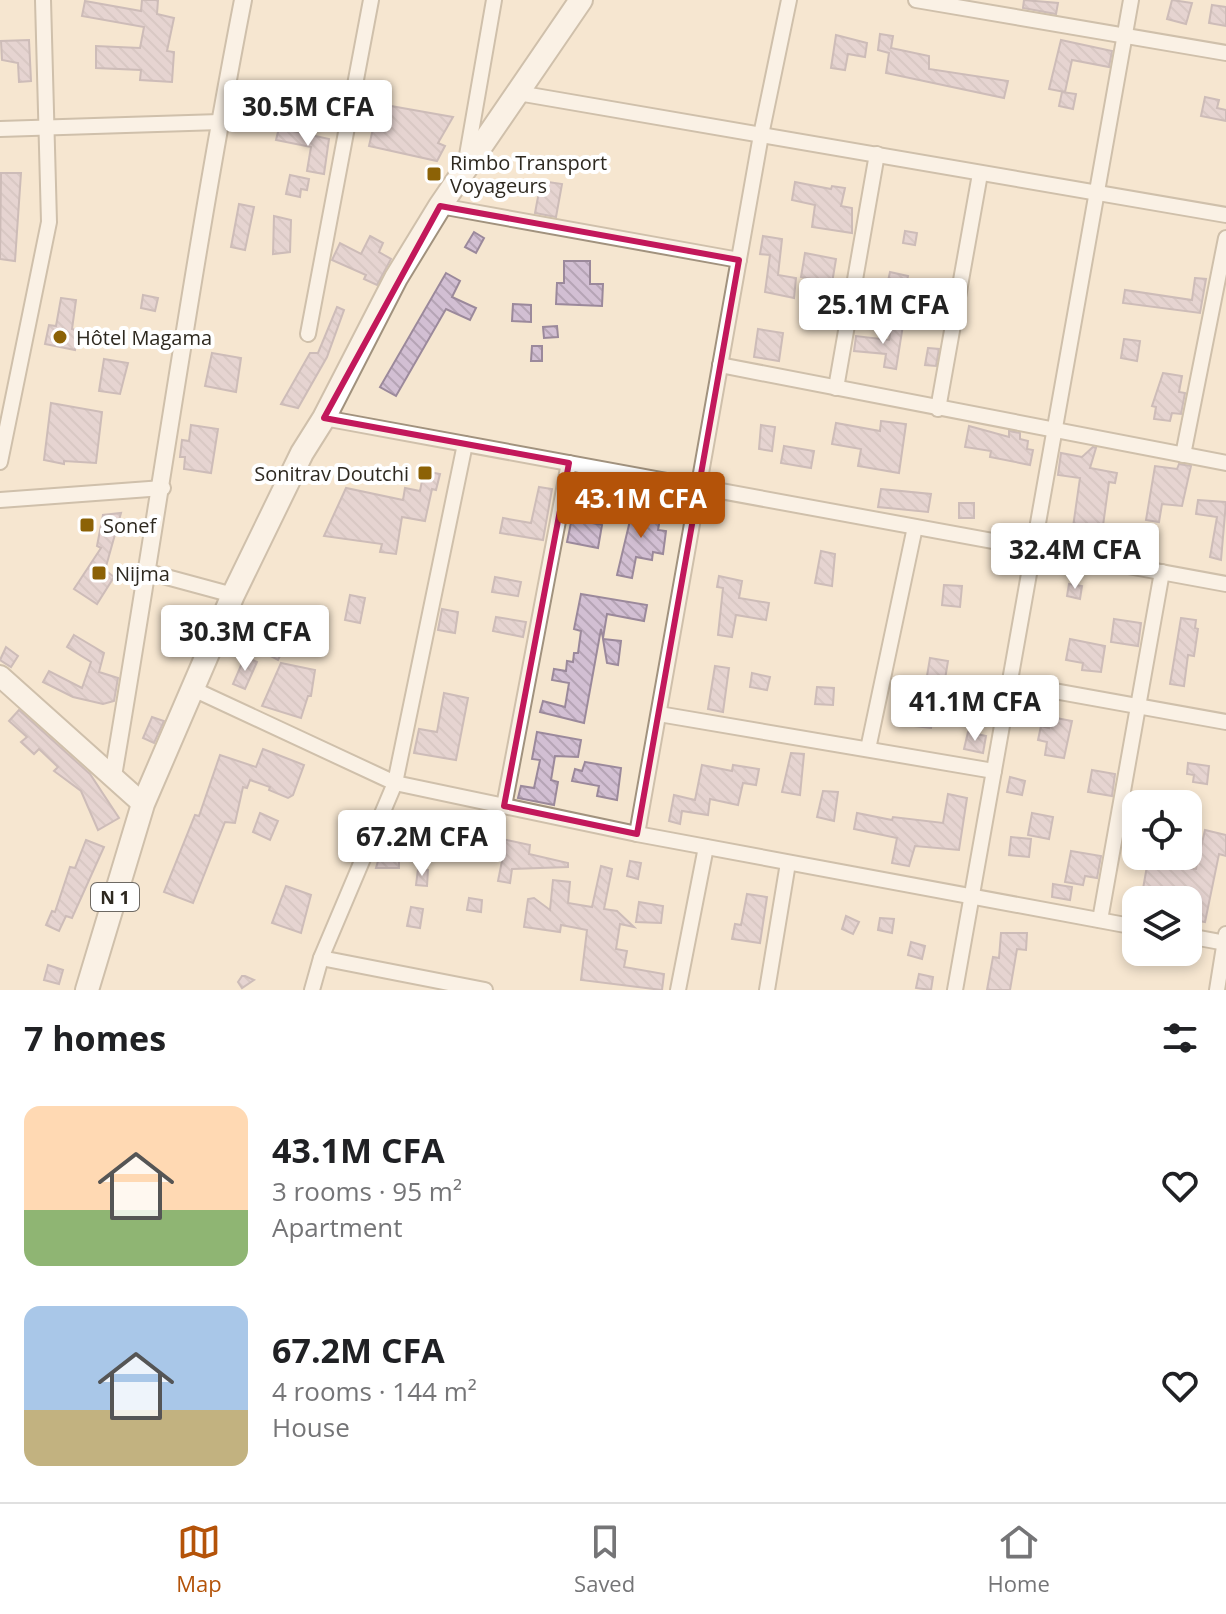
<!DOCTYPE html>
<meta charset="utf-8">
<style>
:root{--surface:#fff;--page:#f6f6f6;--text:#202124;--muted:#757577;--line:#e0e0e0;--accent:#b45309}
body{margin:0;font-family:"Open Sans",sans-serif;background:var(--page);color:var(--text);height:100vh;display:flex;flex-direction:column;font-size:30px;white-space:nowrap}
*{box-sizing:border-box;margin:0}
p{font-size:26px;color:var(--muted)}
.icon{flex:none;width:44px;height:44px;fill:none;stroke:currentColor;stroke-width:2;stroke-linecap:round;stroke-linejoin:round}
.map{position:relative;height:990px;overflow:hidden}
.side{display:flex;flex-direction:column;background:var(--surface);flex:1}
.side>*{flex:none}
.fabs{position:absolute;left:1122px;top:790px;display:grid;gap:16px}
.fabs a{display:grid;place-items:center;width:80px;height:80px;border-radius:16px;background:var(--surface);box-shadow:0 4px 12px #0003;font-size:40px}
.price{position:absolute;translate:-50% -68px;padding:0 18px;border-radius:8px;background:#fff;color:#222;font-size:26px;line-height:52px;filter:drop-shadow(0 2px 4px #0008)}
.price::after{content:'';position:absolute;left:50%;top:48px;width:24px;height:18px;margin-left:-12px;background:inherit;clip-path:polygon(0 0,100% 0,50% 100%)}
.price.active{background:var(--accent);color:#fff}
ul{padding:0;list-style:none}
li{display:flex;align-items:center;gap:24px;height:200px;padding:0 24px}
li span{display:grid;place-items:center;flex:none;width:224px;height:160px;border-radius:16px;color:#555}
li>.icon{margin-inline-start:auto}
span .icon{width:96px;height:96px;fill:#fffc;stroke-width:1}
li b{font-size:34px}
h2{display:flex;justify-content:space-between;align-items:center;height:96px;padding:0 24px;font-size:34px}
.dock{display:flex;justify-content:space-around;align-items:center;height:112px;border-top:2px solid var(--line);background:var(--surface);font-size:22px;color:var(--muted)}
.dock a{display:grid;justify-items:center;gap:4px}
.dock .active{color:var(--accent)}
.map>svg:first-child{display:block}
.building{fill:url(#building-back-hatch);stroke:#9b899b;stroke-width:2}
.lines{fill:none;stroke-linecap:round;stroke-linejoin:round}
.minor-casing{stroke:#a1927e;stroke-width:18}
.tertiary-casing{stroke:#a1927e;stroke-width:20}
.secondary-casing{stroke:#a1927e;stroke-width:24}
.trunk-casing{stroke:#a1927e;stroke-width:26}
.minor{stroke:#fff;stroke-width:14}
.tertiary{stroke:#fff;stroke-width:16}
.secondary{stroke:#fff;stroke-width:20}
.trunk{stroke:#fff;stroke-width:22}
.marked{fill:none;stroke:#c2185b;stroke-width:6;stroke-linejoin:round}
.poi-dot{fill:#8c6206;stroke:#fff;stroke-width:3}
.labels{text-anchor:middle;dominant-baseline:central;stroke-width:8;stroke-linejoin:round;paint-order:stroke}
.shield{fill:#fff;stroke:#6d6963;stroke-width:2}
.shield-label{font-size:18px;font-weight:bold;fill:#2e2920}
.poi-label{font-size:20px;fill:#2e2920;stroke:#fff;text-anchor:start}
</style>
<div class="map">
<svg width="1226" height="990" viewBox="0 0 1226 990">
<defs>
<pattern id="building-back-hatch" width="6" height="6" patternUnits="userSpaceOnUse" patternTransform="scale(2)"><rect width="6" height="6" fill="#d2bfd3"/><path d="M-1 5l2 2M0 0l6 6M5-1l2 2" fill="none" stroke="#b5a4b5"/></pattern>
</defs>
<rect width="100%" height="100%" fill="#f5e6d0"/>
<!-- building -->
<g class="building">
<path d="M 142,0 L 158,0 L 157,14 L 174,18 L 167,51 L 174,52 L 172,82 L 140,80 L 141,70 L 96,68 L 96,46 L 140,48 L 144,27 L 82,16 L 85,1 L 141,11 Z"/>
<path d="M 1024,0 L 1058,3 L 1056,14 L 1023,8 Z"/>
<path d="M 1172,0 L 1192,3 L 1186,24 L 1167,19 Z"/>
<path d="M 1212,5 L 1226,7 L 1226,26 L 1209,23 Z"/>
<path d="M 880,34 L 893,36 L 891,48 L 929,56 L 929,69 L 1008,81 L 1004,98 L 886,73 L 889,53 L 878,50 Z"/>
<path d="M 836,35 L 867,43 L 865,57 L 848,54 L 845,70 L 831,68 Z"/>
<path d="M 29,40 L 31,81 L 19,82 L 18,63 L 2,60 L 1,41 Z"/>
<path d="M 1061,40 L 1112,51 L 1109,67 L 1072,60 L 1065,92 L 1049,89 Z"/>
<path d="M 1062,92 L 1076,94 L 1073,109 L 1059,106 Z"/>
<path d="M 1205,97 L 1219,100 L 1217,108 L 1226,110 L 1226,121 L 1201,116 Z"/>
<path d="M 374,103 L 453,117 L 438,143 L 445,146 L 437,161 L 369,146 L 375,120 L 371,119 Z"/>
<path d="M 279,128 L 329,139 L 324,174 L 307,171 L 311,147 L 276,140 Z"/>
<path d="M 1,173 L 21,173 L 15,261 L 0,259 Z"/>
<path d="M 290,175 L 309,179 L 307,190 L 301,189 L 300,197 L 286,194 Z"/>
<path d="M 541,181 L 562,184 L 556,217 L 535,213 Z"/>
<path d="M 795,182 L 831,189 L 832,186 L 845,188 L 841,206 L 852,208 L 852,233 L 812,227 L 815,205 L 792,200 Z"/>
<path d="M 239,204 L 254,207 L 245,250 L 231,247 Z"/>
<path d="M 274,216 L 291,220 L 290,252 L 273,254 Z"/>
<path d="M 905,231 L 917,233 L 915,245 L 903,243 Z"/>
<path d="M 474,232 L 484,238 L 476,253 L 465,247 Z"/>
<path d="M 370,236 L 383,243 L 379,252 L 391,259 L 377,285 L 364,279 L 366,275 L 332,260 L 340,243 L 361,254 Z"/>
<path d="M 763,236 L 782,239 L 778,275 L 796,278 L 794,298 L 765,292 L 770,255 L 760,254 Z"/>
<path d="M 805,253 L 836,259 L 832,283 L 801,277 Z"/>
<path d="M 564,261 L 590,261 L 590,284 L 603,284 L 602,306 L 556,304 L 557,283 L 564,283 Z"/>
<path d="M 890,272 L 908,276 L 904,294 L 886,290 Z"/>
<path d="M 446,273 L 460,281 L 452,297 L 476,308 L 470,320 L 446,309 L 396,396 L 380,387 Z"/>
<path d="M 1195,278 L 1206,279 L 1200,313 L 1123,303 L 1125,290 L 1192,300 Z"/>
<path d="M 143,295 L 158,298 L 155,311 L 141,308 Z"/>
<path d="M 902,297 L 946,305 L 944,321 L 899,315 Z"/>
<path d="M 61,298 L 76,300 L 72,329 L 79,331 L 75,350 L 45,344 L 49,325 L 56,326 Z"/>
<path d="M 513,304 L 531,305 L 531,322 L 512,321 Z"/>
<path d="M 337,307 L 344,310 L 327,357 L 298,408 L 281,404 L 310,353 L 318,353 Z"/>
<path d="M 892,323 L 903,325 L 896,369 L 884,367 L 886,354 L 854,351 L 856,336 L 889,340 Z"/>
<path d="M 557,326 L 558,337 L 544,338 L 543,327 Z"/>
<path d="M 758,329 L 783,333 L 779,361 L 754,357 Z"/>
<path d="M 1124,339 L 1140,341 L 1137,361 L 1121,358 Z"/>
<path d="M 532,346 L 542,346 L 542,361 L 531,361 Z"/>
<path d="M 928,348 L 939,349 L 936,366 L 925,365 Z"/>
<path d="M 212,353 L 241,358 L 236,392 L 205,386 Z"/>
<path d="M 104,359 L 128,363 L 120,394 L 99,391 Z"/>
<path d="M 1163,373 L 1182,376 L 1179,392 L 1185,393 L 1181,414 L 1172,413 L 1170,421 L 1154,419 L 1156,407 L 1152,406 Z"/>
<path d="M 51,403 L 102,412 L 96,463 L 64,461 L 64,464 L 44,460 Z"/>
<path d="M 881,421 L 906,424 L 899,473 L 858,466 L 861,449 L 832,444 L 836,423 L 880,431 Z"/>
<path d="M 191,425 L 218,429 L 211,473 L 184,469 L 185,457 L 180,457 L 182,440 L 189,441 Z"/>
<path d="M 761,425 L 775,427 L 772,451 L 759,449 Z"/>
<path d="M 969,426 L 1009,437 L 1009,431 L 1020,433 L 1020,439 L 1028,441 L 1027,449 L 1033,450 L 1030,465 L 990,457 L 991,451 L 965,447 Z"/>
<path d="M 784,446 L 814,451 L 811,468 L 781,463 Z"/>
<path d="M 1093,447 L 1096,448 L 1090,468 L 1117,473 L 1115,483 L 1109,482 L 1101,540 L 1072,534 L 1080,478 L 1058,475 L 1061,453 L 1082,457 Z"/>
<path d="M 1179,464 L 1191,466 L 1182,506 L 1162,504 L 1159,522 L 1146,520 L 1155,466 L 1177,469 Z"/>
<path d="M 424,471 L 440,474 L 436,490 L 432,489 L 425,521 L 402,517 L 396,554 L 380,552 L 382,544 L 324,536 L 346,488 L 403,500 L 405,488 L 420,491 Z"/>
<path d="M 539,487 L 552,489 L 543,540 L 500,533 L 503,518 L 531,523 Z"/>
<path d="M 881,489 L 931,494 L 928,512 L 878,507 Z"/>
<path d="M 1198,500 L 1226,502 L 1221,560 L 1210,557 L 1217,517 L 1196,514 Z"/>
<rect x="959" y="503" width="15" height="15"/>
<path d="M 633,508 L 661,513 L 658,530 L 666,531 L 663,554 L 653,552 L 652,560 L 636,557 L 632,578 L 617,575 Z"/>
<path d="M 121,513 L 105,570 L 114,577 L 97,604 L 74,589 L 101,548 L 97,546 L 103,515 Z"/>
<path d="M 573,513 L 588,516 L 587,522 L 602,525 L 598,548 L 567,542 Z"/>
<path d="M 821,551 L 835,554 L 832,586 L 815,583 Z"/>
<path d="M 719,576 L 742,581 L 739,598 L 769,603 L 766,620 L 736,615 L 732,637 L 718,635 L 723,588 L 717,587 Z"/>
<path d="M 495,577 L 521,582 L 518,596 L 492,592 Z"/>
<path d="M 1069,584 L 1082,586 L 1080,599 L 1067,596 Z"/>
<path d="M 944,585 L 962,586 L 960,607 L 942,605 Z"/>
<path d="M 581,594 L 647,605 L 644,621 L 607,614 L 603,638 L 601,629 L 584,723 L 540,712 L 543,701 L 565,707 L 569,683 L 552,680 L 554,669 L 566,671 L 567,661 L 573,662 L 574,653 L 578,653 L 581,631 L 574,629 Z"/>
<path d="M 350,595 L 365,598 L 360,623 L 345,620 Z"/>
<path d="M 442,609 L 458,612 L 455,633 L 438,630 Z"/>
<path d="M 496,617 L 526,622 L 523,637 L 493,631 Z"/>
<path d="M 1181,618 L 1196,620 L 1195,628 L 1198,629 L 1194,656 L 1188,655 L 1184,686 L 1170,684 Z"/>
<path d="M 1114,619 L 1141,623 L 1138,646 L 1111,642 Z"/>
<path d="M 281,621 L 295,628 L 278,660 L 265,653 Z"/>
<path d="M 74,635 L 104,653 L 99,672 L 118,678 L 114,701 L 103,704 L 73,697 L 43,682 L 49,671 L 82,688 L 91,662 L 67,647 Z"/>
<path d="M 603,639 L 621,641 L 618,665 L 607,663 Z"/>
<path d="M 1070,639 L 1105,646 L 1101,672 L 1082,670 L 1083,663 L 1066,660 Z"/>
<path d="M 6,647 L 18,656 L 11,667 L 0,660 Z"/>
<path d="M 245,656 L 257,662 L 245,689 L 233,684 Z"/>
<path d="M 930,658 L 948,661 L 945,679 L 927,676 Z"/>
<path d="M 281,663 L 315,670 L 311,696 L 308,696 L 301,718 L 262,706 Z"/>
<path d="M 715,666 L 729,668 L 723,712 L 708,709 Z"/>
<path d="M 752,673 L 770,677 L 767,690 L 750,687 Z"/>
<path d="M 817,687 L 834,688 L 833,705 L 815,704 Z"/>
<path d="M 444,693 L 468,698 L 456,760 L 414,753 L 419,729 L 437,732 Z"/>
<path d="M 908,704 L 934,707 L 931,728 L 906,725 Z"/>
<path d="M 19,710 L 90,774 L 119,818 L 98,830 L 81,791 L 54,771 L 58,767 L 39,749 L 34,754 L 21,742 L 27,737 L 9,721 Z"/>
<path d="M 152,717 L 164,721 L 154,743 L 143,738 Z"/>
<path d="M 1051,717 L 1072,721 L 1064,758 L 1045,755 L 1047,742 L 1038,740 L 1041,726 L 1049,728 Z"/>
<path d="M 537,732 L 581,740 L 578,757 L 555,756 L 551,780 L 558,782 L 554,805 L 518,798 L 521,786 L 534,788 L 540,760 L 532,759 Z"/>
<path d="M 968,732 L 986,736 L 983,753 L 964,749 Z"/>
<path d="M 263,749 L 304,765 L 293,795 L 288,798 L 269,790 L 270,787 L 250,780 L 247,788 L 243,787 L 235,823 L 225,822 L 193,903 L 164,892 L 195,815 L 199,816 L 220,755 L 256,767 Z"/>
<path d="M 791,753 L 804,754 L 800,795 L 782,792 Z"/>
<path d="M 585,762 L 621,768 L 617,800 L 597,796 L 599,786 L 572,781 L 575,769 L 582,771 Z"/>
<path d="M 1188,763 L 1209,766 L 1207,784 L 1193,782 L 1194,775 L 1187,774 Z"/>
<path d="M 702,765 L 732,771 L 733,765 L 759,769 L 756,785 L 743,783 L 738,805 L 710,799 L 708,815 L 682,811 L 680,824 L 669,821 L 674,795 L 695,800 Z"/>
<path d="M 1092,770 L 1115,774 L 1112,796 L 1088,792 Z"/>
<path d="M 1010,777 L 1025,781 L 1022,795 L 1007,792 Z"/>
<path d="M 823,791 L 838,792 L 834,821 L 817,817 Z"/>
<path d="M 948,794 L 967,798 L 959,850 L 915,846 L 909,866 L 892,863 L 897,838 L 854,829 L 857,813 L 892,820 L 893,817 L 943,823 Z"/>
<path d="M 260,813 L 278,821 L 270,840 L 253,832 Z"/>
<path d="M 1032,813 L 1053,817 L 1049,839 L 1028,835 Z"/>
<path d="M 408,821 L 437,827 L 435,840 L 405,834 Z"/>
<path d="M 1205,830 L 1226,835 L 1226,856 L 1219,854 L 1205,922 L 1188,919 L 1188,900 L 1141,900 L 1147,866 L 1196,869 Z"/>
<path d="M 1011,837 L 1031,839 L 1029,857 L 1009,855 Z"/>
<path d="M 502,839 L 530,845 L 529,854 L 568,863 L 568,867 L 512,869 L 510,883 L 498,881 L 504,851 L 499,850 Z"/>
<path d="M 86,840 L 104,847 L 72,918 L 66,916 L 59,931 L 46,925 L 52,911 L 55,912 L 70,867 L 75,868 Z"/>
<path d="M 381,851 L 399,854 L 399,868 L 376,868 Z"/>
<path d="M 1071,851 L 1101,856 L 1097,878 L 1085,876 L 1083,885 L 1065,882 Z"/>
<path d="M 630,861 L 641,863 L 638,879 L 627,876 Z"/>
<path d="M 601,866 L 612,869 L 604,909 L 617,911 L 634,927 L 620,924 L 616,949 L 627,951 L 624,967 L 664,974 L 662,990 L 581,980 L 587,930 L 561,925 L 560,932 L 524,927 L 528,899 L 534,898 L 550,910 L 553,880 L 570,882 L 568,903 L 592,907 Z"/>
<path d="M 418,869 L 428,870 L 427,886 L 416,885 Z"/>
<path d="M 1053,884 L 1072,887 L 1070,900 L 1052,897 Z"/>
<path d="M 286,886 L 311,895 L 301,933 L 272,923 Z"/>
<path d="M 747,894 L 767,897 L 760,943 L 732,939 L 735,924 L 741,925 Z"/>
<path d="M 469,898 L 482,900 L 481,912 L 467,910 Z"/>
<path d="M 639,902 L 663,906 L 661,923 L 636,922 Z"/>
<path d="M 411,907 L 423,909 L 420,928 L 407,926 Z"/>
<path d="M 846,916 L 859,922 L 853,934 L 842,929 Z"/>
<path d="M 880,918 L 894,919 L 892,933 L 878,930 Z"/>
<path d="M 1001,933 L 1027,933 L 1026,950 L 1017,949 L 1010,990 L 987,990 L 993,957 L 999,958 Z"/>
<path d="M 911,942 L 925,946 L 922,959 L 908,955 Z"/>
<path d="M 48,965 L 63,970 L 59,984 L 44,980 Z"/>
<path d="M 919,974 L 933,977 L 931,990 L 916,988 Z"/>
<path d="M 242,976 L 245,976 L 254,980 L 242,988 L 238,982 Z"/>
</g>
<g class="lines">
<!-- minor casing -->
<g class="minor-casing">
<g id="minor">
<path d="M 916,0 L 1226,53"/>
<path d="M 518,93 L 1226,215"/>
<path d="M 0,129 L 220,122"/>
<path d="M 466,161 L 494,0"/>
<path d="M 440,206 L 739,260"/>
<path d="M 308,334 L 371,0"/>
<path d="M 720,365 L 1226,463"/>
<path d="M 836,388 L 877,154"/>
<path d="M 938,409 L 980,174"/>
<path d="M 324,418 L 1226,584"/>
<path d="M 1183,455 L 1226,238"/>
<path d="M 0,462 L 49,222 L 43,0"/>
<path d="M 0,500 L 163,488"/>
<path d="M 148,572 L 233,595"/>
<path d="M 1010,683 L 1226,722"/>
<path d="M 191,688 L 395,783 L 637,834 L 1136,927"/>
<path d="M 659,714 L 994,771"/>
<path d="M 868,749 L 915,527"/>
<path d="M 504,806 L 569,463"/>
<path d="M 637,834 L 761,135 L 789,0"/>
<path d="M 1100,920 L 1162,572"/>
<path d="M 1188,936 L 1226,943"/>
<path d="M 321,958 L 485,990"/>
<path d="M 312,990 L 321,958 L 395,783 L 465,444"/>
<path d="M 678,990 L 706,847"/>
<path d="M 767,990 L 788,863"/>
<path d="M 955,990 L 1131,0"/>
<path d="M 1217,990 L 1226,934"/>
</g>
</g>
<!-- tertiary casing -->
<g class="tertiary-casing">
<path id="tertiary" d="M 113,776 C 157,518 193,257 243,0"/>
</g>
<!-- secondary casing -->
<g class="secondary-casing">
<path id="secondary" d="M 0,676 L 143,804"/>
</g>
<!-- trunk casing -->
<g class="trunk-casing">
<path id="trunk" d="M 87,990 L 143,804 L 233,595 L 302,453 L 324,418 L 396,278 L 440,206 L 581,0"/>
</g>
<!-- minor -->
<use href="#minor" class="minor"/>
<!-- tertiary -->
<use href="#tertiary" class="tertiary"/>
<!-- secondary -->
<use href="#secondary" class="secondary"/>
<!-- trunk -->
<use href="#trunk" class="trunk"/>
</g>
<!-- marked area -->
<path d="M0 0H1226V990H0ZM 440,206 L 739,260 L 637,834 L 504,806 L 569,463 L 324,418 Z" fill="#f5e6d0" fill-opacity=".55" fill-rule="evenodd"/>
<path class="marked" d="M 440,206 L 739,260 L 637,834 L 504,806 L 569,463 L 324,418 Z"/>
<!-- markers -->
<g class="poi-dot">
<rect x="426" y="166" width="16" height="16" rx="4"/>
<circle cx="60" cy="337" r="8"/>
<rect x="417" y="465" width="16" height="16" rx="4"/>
<rect x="79" y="517" width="16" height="16" rx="4"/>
<rect x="91" y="565" width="16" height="16" rx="4"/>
</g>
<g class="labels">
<!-- shield labels -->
<rect class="shield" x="91" y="883" width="48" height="28" rx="6"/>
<g class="shield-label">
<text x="115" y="897">N 1</text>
</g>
<!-- poi labels -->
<g class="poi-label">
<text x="450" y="162">Rimbo Transport<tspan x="450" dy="23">Voyageurs</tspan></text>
<text x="76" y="337">Hôtel Magama</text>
<text x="409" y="473" text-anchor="end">Sonitrav Doutchi</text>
<text x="103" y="525">Sonef</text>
<text x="115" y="573">Nijma</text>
</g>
</g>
</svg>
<div class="fabs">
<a><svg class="icon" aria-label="locate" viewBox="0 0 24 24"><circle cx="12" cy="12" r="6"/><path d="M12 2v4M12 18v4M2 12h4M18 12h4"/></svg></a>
<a><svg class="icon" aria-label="layers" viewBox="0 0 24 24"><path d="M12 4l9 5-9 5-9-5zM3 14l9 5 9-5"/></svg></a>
</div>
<b class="price" style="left:308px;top:148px">30.5M CFA</b>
<b class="price" style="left:883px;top:346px">25.1M CFA</b>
<b class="price active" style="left:641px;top:540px">43.1M CFA</b>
<b class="price" style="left:1075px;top:591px">32.4M CFA</b>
<b class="price" style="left:245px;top:673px">30.3M CFA</b>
<b class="price" style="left:975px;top:743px">41.1M CFA</b>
<b class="price" style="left:422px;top:878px">67.2M CFA</b>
</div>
<section class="side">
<h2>7 homes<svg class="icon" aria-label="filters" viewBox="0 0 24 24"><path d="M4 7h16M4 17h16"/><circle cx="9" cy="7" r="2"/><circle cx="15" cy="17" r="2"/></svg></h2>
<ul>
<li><span style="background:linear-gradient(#ffd9b3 65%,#8fb573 0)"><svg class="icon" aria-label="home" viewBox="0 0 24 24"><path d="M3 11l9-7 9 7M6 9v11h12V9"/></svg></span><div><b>43.1M CFA</b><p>3 rooms · 95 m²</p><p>Apartment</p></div><svg class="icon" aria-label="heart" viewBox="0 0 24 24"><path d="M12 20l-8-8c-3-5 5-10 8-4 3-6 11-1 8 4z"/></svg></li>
<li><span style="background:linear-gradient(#a9c7e8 65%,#c2b280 0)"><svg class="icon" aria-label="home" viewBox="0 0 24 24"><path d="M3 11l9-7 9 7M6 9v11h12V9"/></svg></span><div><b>67.2M CFA</b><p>4 rooms · 144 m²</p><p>House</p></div><svg class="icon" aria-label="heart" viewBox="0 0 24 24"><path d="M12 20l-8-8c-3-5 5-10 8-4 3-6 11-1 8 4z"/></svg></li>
</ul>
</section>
<nav class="dock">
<a class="active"><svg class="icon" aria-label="map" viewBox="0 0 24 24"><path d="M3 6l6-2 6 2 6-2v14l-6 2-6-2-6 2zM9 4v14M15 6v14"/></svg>Map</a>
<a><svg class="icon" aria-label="saved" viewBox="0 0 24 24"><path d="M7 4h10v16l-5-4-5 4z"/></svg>Saved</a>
<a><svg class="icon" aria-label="home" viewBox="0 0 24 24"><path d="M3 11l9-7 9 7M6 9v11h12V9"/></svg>Home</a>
</nav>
